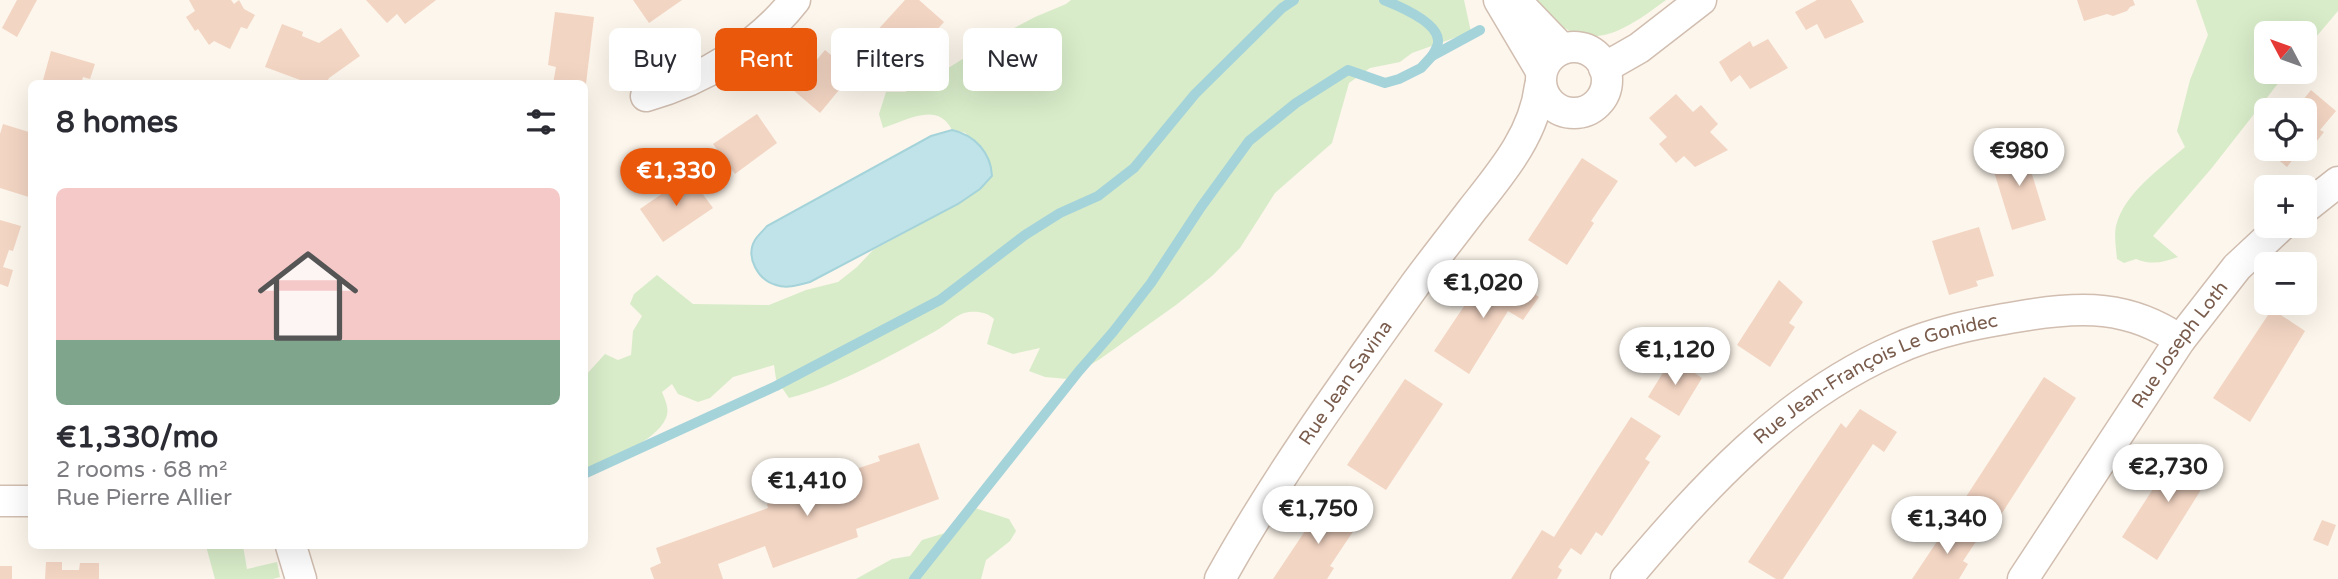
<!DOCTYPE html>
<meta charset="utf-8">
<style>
:root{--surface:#fff;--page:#f2f2f3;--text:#2b2b33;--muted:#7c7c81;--line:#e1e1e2;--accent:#ea580c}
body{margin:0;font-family:"Varela Round",sans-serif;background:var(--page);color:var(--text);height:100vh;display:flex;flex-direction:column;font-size:26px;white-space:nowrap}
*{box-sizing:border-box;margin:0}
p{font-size:23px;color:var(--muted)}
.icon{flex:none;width:38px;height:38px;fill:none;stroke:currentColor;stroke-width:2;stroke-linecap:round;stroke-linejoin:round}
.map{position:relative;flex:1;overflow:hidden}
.drawer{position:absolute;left:28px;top:80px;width:560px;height:469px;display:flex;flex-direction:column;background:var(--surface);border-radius:10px;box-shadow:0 7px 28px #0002}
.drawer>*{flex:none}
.top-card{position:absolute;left:609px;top:28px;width:665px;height:63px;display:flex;gap:14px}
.needle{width:46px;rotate:311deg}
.tools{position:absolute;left:2254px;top:21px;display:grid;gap:14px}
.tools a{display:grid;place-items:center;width:63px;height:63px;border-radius:10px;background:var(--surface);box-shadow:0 7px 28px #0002;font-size:35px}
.price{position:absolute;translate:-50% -60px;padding:0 16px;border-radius:24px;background:#fff;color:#222;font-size:23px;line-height:46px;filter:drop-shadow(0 2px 4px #0008)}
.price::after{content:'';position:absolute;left:50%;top:42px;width:21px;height:16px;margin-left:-10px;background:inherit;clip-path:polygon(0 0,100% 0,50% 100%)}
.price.current{background:var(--accent);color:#fff}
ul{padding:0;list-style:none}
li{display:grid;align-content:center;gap:14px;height:371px;padding:0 28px}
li+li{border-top:2px solid var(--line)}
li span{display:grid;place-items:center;height:217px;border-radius:10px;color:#555}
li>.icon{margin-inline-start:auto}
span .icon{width:126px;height:126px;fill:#fffc;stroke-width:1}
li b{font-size:30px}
h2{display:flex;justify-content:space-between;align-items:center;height:84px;padding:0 28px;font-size:30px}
.pill{padding:0 24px;border-radius:10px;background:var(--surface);box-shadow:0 7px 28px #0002;font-size:24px;line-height:63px}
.pill.current{background:var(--accent);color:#fff}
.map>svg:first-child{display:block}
.green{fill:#d8ecc9}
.water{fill:#bfe3e8;stroke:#a5d3da;stroke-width:2}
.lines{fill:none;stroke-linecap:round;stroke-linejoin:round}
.stream{stroke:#a5d3da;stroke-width:10}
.building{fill:#f3d5c3}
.street-casing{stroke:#d1beb0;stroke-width:33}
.street{stroke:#fff;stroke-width:30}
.labels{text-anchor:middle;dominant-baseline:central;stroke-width:6;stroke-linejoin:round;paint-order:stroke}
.street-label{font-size:19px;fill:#7a5c4d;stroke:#fffaf3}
</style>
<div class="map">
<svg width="2338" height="579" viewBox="0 0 2338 579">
<rect width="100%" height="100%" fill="#fdf6ec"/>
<!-- green -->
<g class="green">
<path d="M 1071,0 L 1464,0 L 1471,32 L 1412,53 L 1400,62 L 1370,68 L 1349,83 L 1332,143 L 1275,193 L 1240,248 L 1212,276 L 1176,305 L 1100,359 L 1067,379 L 1045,377 L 1029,371 L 1040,348 L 1013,354 L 987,344 L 994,319 C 988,312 974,310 964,313 C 953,317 943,328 932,333 C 886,358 839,385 789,398 L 776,379 L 774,365 L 733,377 L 710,398 L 698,402 L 678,394 L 672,384 L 662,392 C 665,400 670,409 666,418 C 656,442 608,460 585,470 L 585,376 L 605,354 L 618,360 L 631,355 L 633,331 L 642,316 L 630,304 L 634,294 L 657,275 L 693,304 L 769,305 L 806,290 L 838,282 L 857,267 L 873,250 L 958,204 L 980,189 L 966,133 L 952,130 C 938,101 907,120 883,128 L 879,114 L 886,92 L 905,92 L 921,85 L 1001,35 L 1035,17 L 1066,4 Z"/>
<path d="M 1531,0 L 1666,0 C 1611,41 1583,55 1531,0 Z"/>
<path d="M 2196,0 L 2338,0 L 2338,11 L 2305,50 L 2305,33 L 2266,33 L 2266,72 L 2287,72 L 2211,169 L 2153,236 L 2178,257 C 2162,263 2151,265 2136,259 L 2124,263 L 2117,259 C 2116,249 2114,235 2116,226 C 2124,193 2161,168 2185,147 L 2177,131 L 2190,80 L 2208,35 Z"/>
<path d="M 975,508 L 1009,519 L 1016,531 L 1010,541 L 986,560 L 981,579 L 856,579 L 892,559 L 910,556 L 922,540 L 955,530 Z"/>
<path d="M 206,546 L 243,546 L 247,569 L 277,562 L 280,577 L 273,579 L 215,579 Z"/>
</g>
<!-- water -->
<path class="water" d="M 952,130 C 975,135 991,153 992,176 L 980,189 L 958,204 L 810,282 C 799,285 787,289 776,285 C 758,280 745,257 755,240 C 758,235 763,231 767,226 L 931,136 Z"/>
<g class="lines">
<!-- stream -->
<g class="stream">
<path d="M 1384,0 C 1399,6 1437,22 1438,40 C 1439,45 1434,52 1432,56"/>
<path d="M 584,474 L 776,386 L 940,300 L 1025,235 L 1060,213 L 1098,196 L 1134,168 L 1195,94 L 1282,8 L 1294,0"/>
<path d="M 914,579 L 1079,371 L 1113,332 L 1151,283 L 1201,207 L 1249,141 L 1296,103 L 1348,70 L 1385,83 L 1399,79 L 1421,68 L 1432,56 L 1480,30"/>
</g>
</g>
<!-- building -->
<g class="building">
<path d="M 17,0 L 37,0 L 17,37 L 2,28 Z"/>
<path d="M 189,0 L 231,0 L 234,4 L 239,0 L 244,9 L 255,15 L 247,29 L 241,27 L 230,49 L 214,41 L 209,45 L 198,29 L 195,31 L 186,17 L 195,11 Z"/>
<path d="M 366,0 L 436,0 L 405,24 L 397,14 L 387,23 Z"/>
<path d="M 633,0 L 682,0 L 649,23 Z"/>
<path d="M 905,0 L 919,0 L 944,22 L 907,63 L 874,34 Z"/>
<path d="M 1817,0 L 1851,0 L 1864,22 L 1825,39 L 1817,24 L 1806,30 L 1795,12 Z"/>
<path d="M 2077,0 L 2133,0 L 2135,5 L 2130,7 L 2127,11 L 2113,16 L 2107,14 L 2084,21 Z"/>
<path d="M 555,12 L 594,17 L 586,84 L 553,84 L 556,67 L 548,65 Z"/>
<path d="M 282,24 L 303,32 L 302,36 L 319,43 L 341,28 L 360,56 L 329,78 L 326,84 L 311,84 L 265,67 Z"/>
<path d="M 1768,39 L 1788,68 L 1750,89 L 1740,75 L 1731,82 L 1719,62 L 1750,41 L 1753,47 Z"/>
<path d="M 825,50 L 853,73 L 820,113 L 792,89 Z"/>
<path d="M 51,51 L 95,64 L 90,79 L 83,77 L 81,84 L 42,84 Z"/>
<path d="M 2311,90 L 2336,111 L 2320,130 L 2324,132 L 2313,146 L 2309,143 L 2299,156 L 2297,154 L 2287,167 L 2263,147 L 2266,142 L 2266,149 L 2305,149 L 2305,110 L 2295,110 Z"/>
<path d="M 1676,94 L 1693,112 L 1701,105 L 1718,124 L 1710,132 L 1728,150 L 1695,167 L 1684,156 L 1676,163 L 1659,144 L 1667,137 L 1649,118 Z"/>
<path d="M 757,114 L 777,143 L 735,174 L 713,144 Z"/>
<path d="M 3,124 L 32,133 L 32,172 L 29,179 L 32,180 L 32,198 L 0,188 L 0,134 Z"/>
<path d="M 2028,144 L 2036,169 L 2031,171 L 2046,220 L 2012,230 L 1991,162 L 2010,155 L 2009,150 Z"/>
<path d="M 1582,158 L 1618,181 L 1591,221 L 1594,223 L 1567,265 L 1528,240 Z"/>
<path d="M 689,175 L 713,208 L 663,242 L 640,209 Z"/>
<path d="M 0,220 L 21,226 L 13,251 L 9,250 L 3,267 L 13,270 L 8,287 L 0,284 Z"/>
<path d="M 1979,227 L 1994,276 L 1976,281 L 1978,286 L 1949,295 L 1932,241 Z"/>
<path d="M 1489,269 L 1521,291 L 1524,287 L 1539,297 L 1523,320 L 1508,311 L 1469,374 L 1434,351 Z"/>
<path d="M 1779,280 L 1803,302 L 1789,323 L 1795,327 L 1770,367 L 1737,345 Z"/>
<path d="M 2272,309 L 2305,331 L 2250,422 L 2213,398 Z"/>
<path d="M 1672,358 L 1702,378 L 1679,416 L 1648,397 Z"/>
<path d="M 2044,377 L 2076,398 L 1995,524 L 1962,503 Z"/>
<path d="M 1405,379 L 1443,404 L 1386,490 L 1347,465 Z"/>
<path d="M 1860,409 L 1897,432 L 1884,452 L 1873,444 L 1783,579 L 1776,579 L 1748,562 L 1841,423 L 1846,428 Z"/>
<path d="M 1631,417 L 1661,436 L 1645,459 L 1650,462 L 1602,536 L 1596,532 L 1581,555 L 1571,548 L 1558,567 L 1562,570 L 1557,579 L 1511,579 L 1542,530 L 1554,537 Z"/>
<path d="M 919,443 L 939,499 L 856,529 L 858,537 L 773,568 L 765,546 L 718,564 L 723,579 L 654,579 L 650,568 L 661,563 L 656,548 L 768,508 L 767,504 L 783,498 L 784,502 L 809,494 L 807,487 L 836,476 L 835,472 L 848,467 L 850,471 L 880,461 L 878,456 Z"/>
<path d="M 2180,447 L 2214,469 L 2157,560 L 2122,537 Z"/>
<path d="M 1325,501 L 1358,524 L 1330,566 L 1334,568 L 1327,579 L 1273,579 Z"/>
<path d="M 2322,520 L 2336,525 L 2328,546 L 2313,540 Z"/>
<path d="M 1950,522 L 1977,540 L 1963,561 L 1968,564 L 1959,579 L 1912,579 Z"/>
<path d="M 46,562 L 62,562 L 62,570 L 79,570 L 80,563 L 99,563 L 99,579 L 45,579 Z"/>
<rect x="0" y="566" width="12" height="13"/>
</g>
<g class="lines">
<!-- street casing -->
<g class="street-casing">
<g id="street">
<path d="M 1499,0 L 1541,71"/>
<path d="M 1515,0 L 1562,49"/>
<circle cx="1574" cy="80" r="33"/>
<path d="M 1604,68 L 1639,48 L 1701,0"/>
<path d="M 646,96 C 703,80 759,46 795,0"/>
<path d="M 2305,208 L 2338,182"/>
<path d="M 0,501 L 32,501"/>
<path d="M 291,546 L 301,579"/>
<path id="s1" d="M 1220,579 C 1277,476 1346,381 1414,286 C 1433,260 1453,235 1472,210 C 1502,172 1534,135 1540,86"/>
<path id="s2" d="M 1626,579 C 1703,488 1783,399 1894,350 C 1935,331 1979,323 2022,316 C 2081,306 2129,305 2180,340"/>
<path id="s3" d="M 2023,579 L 2180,340 L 2237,267 L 2281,226"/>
</g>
</g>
<!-- street -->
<use href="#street" class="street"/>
</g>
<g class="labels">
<!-- street labels -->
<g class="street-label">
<text stroke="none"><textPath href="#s3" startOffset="282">Rue Joseph Loth</textPath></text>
<text stroke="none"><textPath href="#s2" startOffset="327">Rue Jean-François Le Gonidec</textPath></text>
<text stroke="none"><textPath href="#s1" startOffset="233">Rue Jean Savina</textPath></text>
</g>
</g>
</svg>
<div class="tools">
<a><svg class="needle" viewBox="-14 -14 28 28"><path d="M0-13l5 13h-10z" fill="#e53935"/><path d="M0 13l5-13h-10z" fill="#7c7c81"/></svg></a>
<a><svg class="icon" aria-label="locate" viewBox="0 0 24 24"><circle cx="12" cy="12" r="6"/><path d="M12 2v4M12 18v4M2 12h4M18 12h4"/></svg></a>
<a>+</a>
<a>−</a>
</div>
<b class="price" style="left:2019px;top:188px">€980</b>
<b class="price current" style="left:676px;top:208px">€1,330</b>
<b class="price" style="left:1483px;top:320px">€1,020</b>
<b class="price" style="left:1675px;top:387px">€1,120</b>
<b class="price" style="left:2168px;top:504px">€2,730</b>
<b class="price" style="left:807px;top:518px">€1,410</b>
<b class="price" style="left:1318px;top:546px">€1,750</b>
<b class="price" style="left:1947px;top:556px">€1,340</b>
<div class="top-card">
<a class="pill">Buy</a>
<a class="pill current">Rent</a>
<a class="pill">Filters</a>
<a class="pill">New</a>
</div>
<section class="drawer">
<h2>8 homes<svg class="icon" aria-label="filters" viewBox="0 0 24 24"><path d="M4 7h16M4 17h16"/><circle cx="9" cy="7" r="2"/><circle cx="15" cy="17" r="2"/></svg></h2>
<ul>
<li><span style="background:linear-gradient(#f6c9c9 70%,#7fa58c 0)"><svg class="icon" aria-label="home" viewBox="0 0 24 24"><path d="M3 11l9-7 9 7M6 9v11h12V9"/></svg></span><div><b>€1,330/mo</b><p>2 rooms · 68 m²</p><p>Rue Pierre Allier</p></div></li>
</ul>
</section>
</div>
